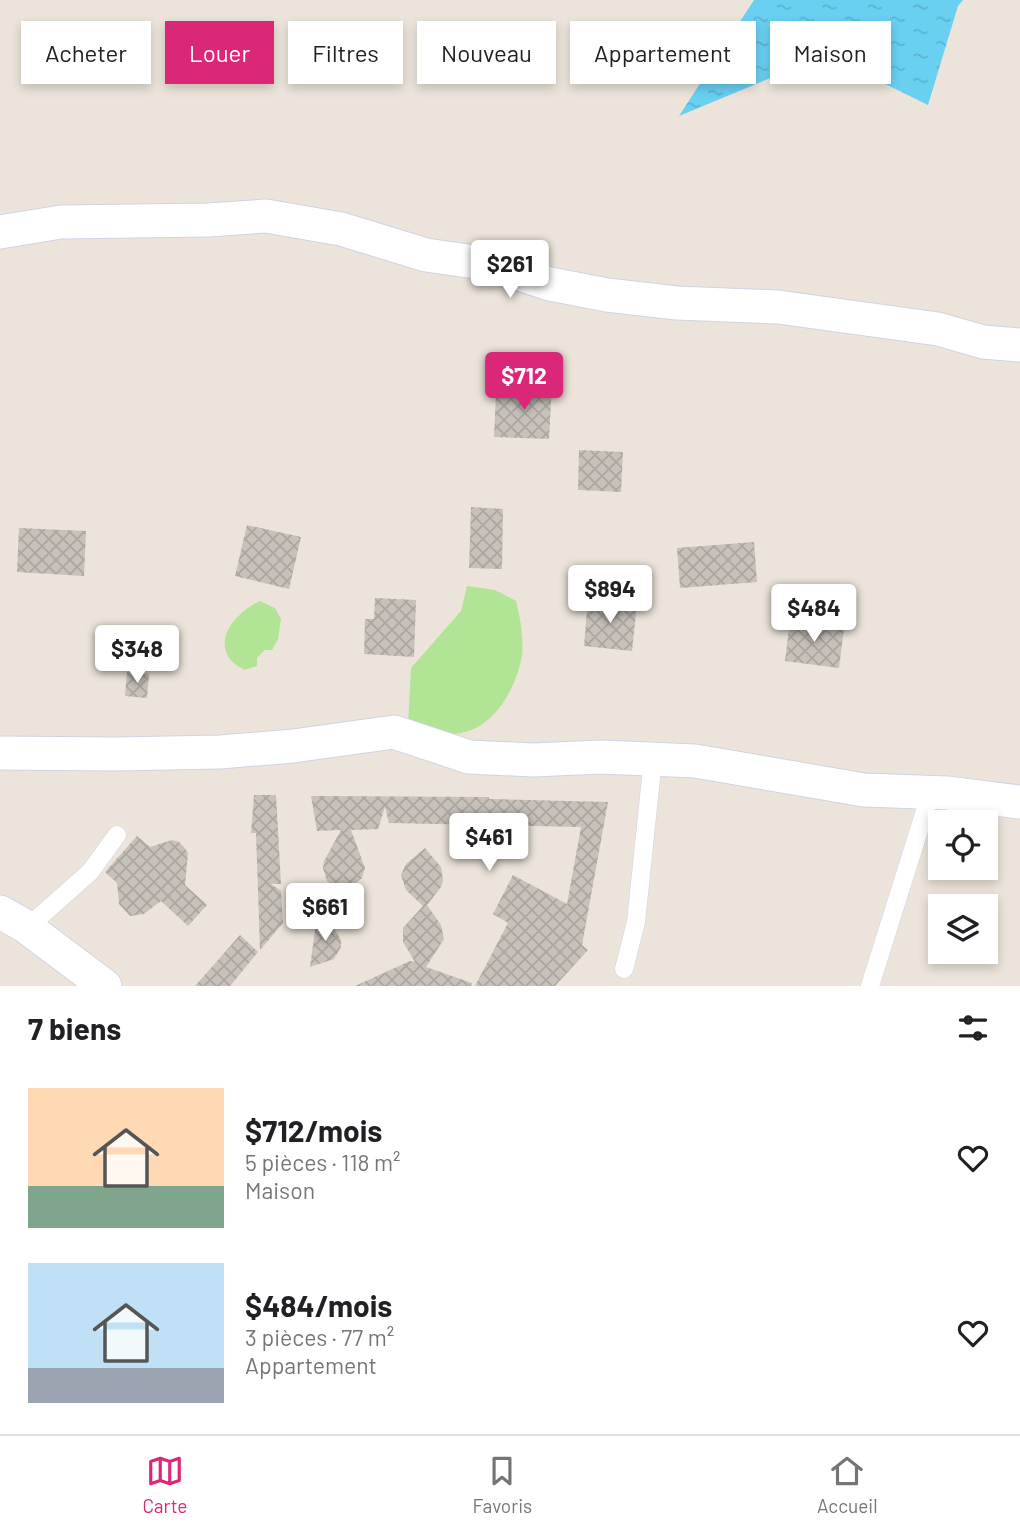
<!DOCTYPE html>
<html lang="fr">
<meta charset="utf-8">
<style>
:root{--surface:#fff;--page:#f2f2f2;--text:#202124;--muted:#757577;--line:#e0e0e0;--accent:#db2777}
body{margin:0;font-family:Barlow,sans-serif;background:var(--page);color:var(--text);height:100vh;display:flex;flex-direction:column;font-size:26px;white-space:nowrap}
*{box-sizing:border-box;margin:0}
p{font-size:23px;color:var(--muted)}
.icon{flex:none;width:38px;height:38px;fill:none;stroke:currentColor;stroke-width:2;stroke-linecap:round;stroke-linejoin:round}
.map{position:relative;height:986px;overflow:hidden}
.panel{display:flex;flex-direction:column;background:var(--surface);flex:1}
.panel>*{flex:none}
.top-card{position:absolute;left:21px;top:21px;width:978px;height:63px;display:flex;gap:14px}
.buttons{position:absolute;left:928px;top:810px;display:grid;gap:14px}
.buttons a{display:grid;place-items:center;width:70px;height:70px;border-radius:0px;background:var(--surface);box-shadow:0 4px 10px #0003;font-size:35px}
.price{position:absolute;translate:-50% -60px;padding:0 16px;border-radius:7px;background:#fff;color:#222;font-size:23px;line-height:46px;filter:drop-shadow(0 2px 4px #0008)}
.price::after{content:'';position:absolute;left:50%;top:42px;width:21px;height:16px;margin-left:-10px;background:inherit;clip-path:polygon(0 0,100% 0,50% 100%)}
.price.on{background:var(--accent);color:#fff}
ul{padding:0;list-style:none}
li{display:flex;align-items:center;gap:21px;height:175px;padding:0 28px}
li span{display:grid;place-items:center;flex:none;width:196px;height:140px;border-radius:0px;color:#555}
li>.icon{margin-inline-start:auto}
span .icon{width:84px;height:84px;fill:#fffc;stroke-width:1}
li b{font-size:30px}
h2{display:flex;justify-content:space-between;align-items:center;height:84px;padding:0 28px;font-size:30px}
.chip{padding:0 24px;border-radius:0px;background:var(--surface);box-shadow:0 4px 10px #0003;font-size:24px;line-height:63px}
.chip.on{background:var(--accent);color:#fff}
.menu{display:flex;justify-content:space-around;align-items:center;height:98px;border-top:2px solid var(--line);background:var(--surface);font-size:19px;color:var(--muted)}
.menu a{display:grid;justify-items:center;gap:4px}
.menu .on{color:var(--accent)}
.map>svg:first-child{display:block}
.grass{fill:#b1e494}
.water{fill:url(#water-ripples)}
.building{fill:url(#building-cross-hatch)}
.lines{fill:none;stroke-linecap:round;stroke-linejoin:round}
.service-casing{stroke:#cfd3e2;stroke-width:19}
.minor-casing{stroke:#cfd3e2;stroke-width:35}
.service{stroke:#fff;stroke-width:18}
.minor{stroke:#fff;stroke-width:33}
</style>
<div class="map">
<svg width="1020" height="986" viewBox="0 0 1020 986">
<defs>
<pattern id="water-ripples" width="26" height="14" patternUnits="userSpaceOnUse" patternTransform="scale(1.75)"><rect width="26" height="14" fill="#69d0f1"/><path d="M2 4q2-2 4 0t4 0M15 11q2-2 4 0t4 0" fill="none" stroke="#5bb3cf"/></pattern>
<pattern id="building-cross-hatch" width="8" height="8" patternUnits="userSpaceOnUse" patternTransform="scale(1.75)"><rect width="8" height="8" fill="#c7c1ba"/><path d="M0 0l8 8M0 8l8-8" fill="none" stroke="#aba6a0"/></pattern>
</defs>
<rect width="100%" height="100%" fill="#ece4da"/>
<!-- grass -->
<g class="grass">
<path d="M 467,586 L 495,590 L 516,601 C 520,618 524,636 522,655 C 516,690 492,734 451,734 C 437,733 421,728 408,725 L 411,668 L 461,611 Z"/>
<path d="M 260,601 L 275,608 L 281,619 L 278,639 L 272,650 L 265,650 L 257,658 L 257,666 L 244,670 C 240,667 233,663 230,659 C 213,636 240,610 260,601 Z"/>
</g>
<!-- water -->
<path class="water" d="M 754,0 L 963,0 L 958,6 L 928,105 L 826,55 L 679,116 Z"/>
<!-- building -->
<g class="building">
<path d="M 517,382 L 552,384 L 549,439 L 494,437 L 496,394 L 516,394 Z"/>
<path d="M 579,450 L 623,452 L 621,492 L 578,490 Z"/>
<path d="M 471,507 L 503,509 L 502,569 L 469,568 Z"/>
<path d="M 247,525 L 301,537 L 289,589 L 235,576 Z"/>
<path d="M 19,528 L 86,531 L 84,576 L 17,572 Z"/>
<path d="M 754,542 L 757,582 L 680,588 L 677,548 Z"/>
<path d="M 375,598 L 416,600 L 414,657 L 364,654 L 365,619 L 374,619 Z"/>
<path d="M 588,599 L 637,604 L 632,651 L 584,646 Z"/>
<path d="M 790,621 L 844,628 L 839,668 L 785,661 Z"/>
<path d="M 127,672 L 149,674 L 147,698 L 125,696 Z"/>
<path d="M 254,795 L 276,795 L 281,884 L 271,884 L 281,891 L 283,923 L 260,950 L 256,833 L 251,833 Z"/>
<path d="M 311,796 L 489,797 L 489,799 L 608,802 L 582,945 L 588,950 L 555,986 L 475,986 L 508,923 L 493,914 L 513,875 L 567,904 L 581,827 L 389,823 L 385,807 L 378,829 L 351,830 L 365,868 L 362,878 L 352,887 L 335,888 L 327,881 L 323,868 L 324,861 L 341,830 L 317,831 Z"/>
<path d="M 137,836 L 150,847 L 172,840 L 179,842 L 184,847 L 188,853 L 185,885 L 207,905 L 188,926 L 161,901 L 144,914 L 130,916 L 119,904 L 117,883 L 105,872 Z"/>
<path d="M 425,848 L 441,867 L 443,881 L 441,887 L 427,905 L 441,925 L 444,939 L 426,967 L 472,983 L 471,986 L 355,986 L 410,961 L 415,962 L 403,942 L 403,928 L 423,906 L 406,890 L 401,875 L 406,864 Z"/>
<path d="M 317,916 L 334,928 L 341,940 L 341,947 L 334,959 L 310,967 Z"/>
<path d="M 240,935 L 258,952 L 230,986 L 195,986 Z"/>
</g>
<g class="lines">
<!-- service casing -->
<g class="service-casing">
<g id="service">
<path d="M 28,927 L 90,872 L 117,835"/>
<path d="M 624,969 L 636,922 L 653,759"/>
<path d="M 870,986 L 931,792"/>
</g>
</g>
<!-- minor casing -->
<g class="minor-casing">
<g id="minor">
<path d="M 0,232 L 61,222 L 208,220 L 266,216 L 341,229 L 426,255 L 489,264 L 550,284 L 607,295 L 677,303 L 778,307 L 938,329 L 983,342 L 1020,345"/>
<path d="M 0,753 L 116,754 L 220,752 L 293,746 L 394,732 L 469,757 L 533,760 L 602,757 L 695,761 L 864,790 L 947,793 L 1020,802"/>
<path d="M 0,912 L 25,926 L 105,986"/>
</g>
</g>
<!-- service -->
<use href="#service" class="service"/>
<!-- minor -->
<use href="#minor" class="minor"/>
</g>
</svg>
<div class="buttons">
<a><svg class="icon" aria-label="locate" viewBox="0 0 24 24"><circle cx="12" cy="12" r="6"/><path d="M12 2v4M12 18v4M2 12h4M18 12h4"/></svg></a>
<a><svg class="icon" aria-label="layers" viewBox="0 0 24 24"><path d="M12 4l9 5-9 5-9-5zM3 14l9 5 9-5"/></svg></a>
</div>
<b class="price" style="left:510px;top:300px">$261</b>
<b class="price on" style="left:524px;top:412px">$712</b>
<b class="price" style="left:610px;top:625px">$894</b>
<b class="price" style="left:814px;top:644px">$484</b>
<b class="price" style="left:137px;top:685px">$348</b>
<b class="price" style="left:489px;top:873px">$461</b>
<b class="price" style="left:325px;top:943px">$661</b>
<div class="top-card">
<a class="chip">Acheter</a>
<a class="chip on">Louer</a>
<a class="chip">Filtres</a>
<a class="chip">Nouveau</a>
<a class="chip">Appartement</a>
<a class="chip">Maison</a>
</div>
</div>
<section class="panel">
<h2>7 biens<svg class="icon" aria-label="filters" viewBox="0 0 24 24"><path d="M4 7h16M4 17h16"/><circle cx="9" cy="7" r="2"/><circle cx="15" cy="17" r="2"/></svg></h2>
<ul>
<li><span style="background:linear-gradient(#ffd9b3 70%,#7fa58c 0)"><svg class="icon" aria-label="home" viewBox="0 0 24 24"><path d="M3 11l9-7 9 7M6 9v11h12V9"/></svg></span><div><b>$712/mois</b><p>5 pièces · 118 m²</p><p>Maison</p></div><svg class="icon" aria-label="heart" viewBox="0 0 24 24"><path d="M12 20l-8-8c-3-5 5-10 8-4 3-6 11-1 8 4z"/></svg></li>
<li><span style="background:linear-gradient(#bfe0f5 75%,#9aa5b1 0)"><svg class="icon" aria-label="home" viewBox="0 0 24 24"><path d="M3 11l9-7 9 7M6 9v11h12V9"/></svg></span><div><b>$484/mois</b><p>3 pièces · 77 m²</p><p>Appartement</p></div><svg class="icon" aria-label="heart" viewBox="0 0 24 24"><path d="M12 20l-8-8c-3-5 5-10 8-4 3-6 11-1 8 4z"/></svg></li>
</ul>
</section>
<nav class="menu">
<a class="on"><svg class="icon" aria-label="map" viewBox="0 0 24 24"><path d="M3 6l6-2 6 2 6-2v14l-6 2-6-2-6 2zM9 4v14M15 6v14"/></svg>Carte</a>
<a><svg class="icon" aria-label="saved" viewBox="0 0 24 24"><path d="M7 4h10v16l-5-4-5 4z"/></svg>Favoris</a>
<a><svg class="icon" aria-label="home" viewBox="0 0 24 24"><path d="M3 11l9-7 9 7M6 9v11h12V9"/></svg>Accueil</a>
</nav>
